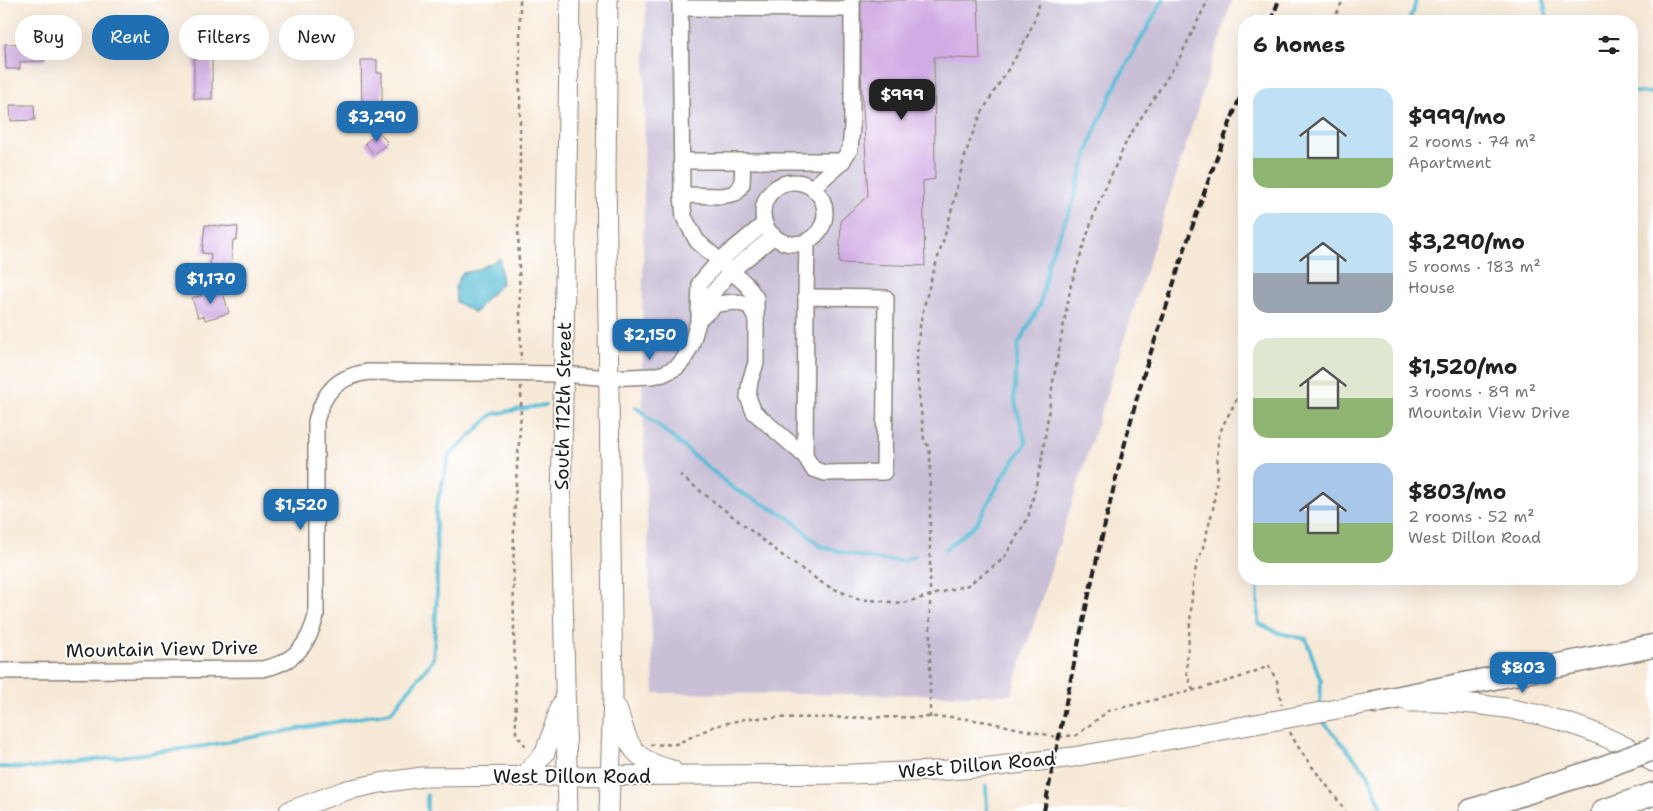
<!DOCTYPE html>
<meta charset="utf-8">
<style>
:root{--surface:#fff;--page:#f6f6f6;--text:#222;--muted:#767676;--accent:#1f6fb2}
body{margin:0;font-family:"Shantell Sans",sans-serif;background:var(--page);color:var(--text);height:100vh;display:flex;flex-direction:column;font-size:19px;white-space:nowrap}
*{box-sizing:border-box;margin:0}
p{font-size:16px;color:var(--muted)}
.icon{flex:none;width:28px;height:28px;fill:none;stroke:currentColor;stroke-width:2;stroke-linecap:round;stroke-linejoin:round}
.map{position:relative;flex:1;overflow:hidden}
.side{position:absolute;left:1238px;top:15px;width:400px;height:570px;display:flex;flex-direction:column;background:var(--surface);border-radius:20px;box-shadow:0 5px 20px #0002}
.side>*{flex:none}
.top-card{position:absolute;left:15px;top:15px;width:475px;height:45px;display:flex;gap:10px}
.price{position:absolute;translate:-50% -42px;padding:0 11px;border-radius:10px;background:var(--accent);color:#fff;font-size:16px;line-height:32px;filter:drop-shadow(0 1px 2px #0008)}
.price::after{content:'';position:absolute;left:50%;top:30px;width:15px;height:11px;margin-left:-8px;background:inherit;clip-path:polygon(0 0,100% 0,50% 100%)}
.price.current{background:#222;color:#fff}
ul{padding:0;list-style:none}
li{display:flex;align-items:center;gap:15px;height:125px;padding:0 15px}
li span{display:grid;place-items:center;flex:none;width:140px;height:100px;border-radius:15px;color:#555}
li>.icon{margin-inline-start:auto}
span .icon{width:60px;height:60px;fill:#fffc;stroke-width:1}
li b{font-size:21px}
h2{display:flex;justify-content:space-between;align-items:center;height:60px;padding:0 15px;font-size:21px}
.chip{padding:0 18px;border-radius:22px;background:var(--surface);box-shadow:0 5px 20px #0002;font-size:18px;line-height:45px}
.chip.current{background:var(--accent);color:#fff}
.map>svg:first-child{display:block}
.industrial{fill:#c9bfd7}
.water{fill:#56bbd4;stroke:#396c78}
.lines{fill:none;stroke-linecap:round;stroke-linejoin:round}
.stream{stroke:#56bbd4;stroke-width:4}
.building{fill:#d1abe4}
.minor-casing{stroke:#8a827a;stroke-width:18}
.major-casing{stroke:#8a827a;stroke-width:21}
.highway-casing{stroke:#8a827a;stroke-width:25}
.path{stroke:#8a827a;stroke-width:2.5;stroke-dasharray:4 4;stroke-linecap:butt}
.minor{stroke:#fff;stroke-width:15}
.major{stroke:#fff;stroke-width:19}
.highway{stroke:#fff;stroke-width:22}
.rail{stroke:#1c1c1c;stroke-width:4;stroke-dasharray:8 4;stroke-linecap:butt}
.major-bridge-casing{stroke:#8a827a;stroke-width:21;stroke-linecap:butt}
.highway-bridge-casing{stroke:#8a827a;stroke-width:25;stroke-linecap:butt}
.major-bridge{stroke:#fff;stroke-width:19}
.highway-bridge{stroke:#fff;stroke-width:22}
.labels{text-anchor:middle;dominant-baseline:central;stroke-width:4;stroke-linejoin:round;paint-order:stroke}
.street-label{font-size:19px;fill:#1c1c1c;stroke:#fff}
</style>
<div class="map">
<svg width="1653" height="811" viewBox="0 0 1653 811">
<rect width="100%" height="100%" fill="#fff"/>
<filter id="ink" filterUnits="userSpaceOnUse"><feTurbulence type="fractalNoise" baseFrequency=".02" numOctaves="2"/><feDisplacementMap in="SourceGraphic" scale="10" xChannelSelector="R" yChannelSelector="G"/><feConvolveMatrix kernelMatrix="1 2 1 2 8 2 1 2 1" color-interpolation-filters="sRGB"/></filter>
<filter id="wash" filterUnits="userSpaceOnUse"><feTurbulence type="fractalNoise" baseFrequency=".0096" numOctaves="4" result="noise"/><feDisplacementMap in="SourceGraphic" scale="20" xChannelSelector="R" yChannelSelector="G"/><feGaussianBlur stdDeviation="1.12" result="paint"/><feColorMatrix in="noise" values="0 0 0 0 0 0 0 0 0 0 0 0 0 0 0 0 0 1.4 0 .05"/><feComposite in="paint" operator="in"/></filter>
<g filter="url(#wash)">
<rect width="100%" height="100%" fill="#f7e9d7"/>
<!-- industrial -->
<path class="industrial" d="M 646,0 L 1232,0 L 1011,695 L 654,693 L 642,379 Z"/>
<!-- water -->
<path class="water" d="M 500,258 L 502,284 L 486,299 L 475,313 L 456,302 L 455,287 L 462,273 L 477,270 Z"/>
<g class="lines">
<!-- stream -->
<g class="stream">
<path d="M 1543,0 L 1548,21"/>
<path d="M 1408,21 L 1413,12 L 1416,0"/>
<path d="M 1631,92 L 1653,93"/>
<path d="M 636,407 L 734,489 L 790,518 L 820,546 L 849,554 L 881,560 L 903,561 L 915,556"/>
<path d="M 945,550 L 977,523 L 1003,476 L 1026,443 L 1014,398 L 1018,345 L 1040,305 L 1049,260 L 1070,210 L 1094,132 L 1119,78 L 1163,0"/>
<path d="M 1258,579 L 1258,623 L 1279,633 L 1306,639 L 1321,681 L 1320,707"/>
<path d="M 1321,719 L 1368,774 L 1383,811"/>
<path d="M 0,767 L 33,768 L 204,746 L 391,712 L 433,660 L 437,595 L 436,508 L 449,456 L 493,414 L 545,405"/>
<path d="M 986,786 L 987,811"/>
<path d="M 427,811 L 427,795"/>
</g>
</g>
<g id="blocks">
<!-- building -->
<g class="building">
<path d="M 861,0 L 978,0 L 980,59 L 934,57 L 935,179 L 923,181 L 925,266 L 839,263 L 841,220 L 868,196 L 861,72 Z"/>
<path d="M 45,43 L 45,61 L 20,62 L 20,69 L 6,69 L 5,44 Z"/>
<rect x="194" y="59" width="18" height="40"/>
<path d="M 361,60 L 377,60 L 377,73 L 382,73 L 382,102 L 378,102 L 378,108 L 362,108 Z"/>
<path d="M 10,105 L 34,105 L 35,120 L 11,121 Z"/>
<path d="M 379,132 L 388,143 L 374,154 L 365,143 Z"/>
<path d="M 205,225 L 238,227 L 237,240 L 233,240 L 231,267 L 210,265 L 211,254 L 202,253 Z"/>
<path d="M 222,289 L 229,313 L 205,320 L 204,316 L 198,317 L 192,298 Z"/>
</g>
</g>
</g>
<g filter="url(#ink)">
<use href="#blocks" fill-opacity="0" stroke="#8a827a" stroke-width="1"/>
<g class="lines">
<!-- minor casing -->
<g class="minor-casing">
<g id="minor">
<path d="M 680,0 L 682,195 L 684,217 L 697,241 L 747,285 L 756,298 L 756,363 L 750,381 L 748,397 L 754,412 L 805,456"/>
<path d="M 681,8 L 852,9"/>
<path d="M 682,161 L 843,161"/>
<circle cx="794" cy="213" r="31"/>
<path d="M 812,188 L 841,163 L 850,149 L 852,127 L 852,0"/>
<path d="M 682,195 L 722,196 L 736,193 L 742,184 L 743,161"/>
<path d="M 806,297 L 886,298 L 884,472 L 825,473 L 813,469 L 805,456 Z"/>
<path d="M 806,297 L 807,241"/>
<path d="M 699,315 L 700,283 L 719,261 L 764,224"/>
<path d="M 704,315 L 717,304 L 736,302 L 750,306 L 756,320"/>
<path d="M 0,671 L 262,669 C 293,663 308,647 316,616 L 316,421 C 324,391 337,377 368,372 L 563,374 L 609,378 L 651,376 L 663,374 L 677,367 L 684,359 L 691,346 L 699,319 L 711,295 L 731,271 L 774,236"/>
</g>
</g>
<!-- major casing -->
<g class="major-casing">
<g id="major">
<path d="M 608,0 L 606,174 L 613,695 L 609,811"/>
<path d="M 1410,702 C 1495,700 1580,717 1653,762"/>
<path d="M 617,708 C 629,745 630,759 672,770"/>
<path d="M 524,776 L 545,753 L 561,705"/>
<path d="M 289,811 L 347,790 L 380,783 L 422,777 L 851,774 L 935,771 L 990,767 L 1073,757 L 1272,721"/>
<path d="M 568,811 L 561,511 L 570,0"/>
</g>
</g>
<!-- highway casing -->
<g class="highway-casing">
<g id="highway">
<path d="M 1375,702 L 1653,646"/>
<path d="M 1470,811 L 1588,773"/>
<path d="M 1603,811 L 1653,794"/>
</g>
</g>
<!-- path -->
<g class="path">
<path d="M 520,0 L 520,166 L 518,221 L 521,361"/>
<path d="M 1333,21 L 1343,0"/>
<path d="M 1244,238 L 1241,274 L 1244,313"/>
<path d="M 521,386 C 522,418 518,450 516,482 C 511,565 515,650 516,734 L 528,749"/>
<path d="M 680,475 L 787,559 L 825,585 L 858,599 L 903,603 L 968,585 L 1003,559 L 1028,518 L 1041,464 L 1053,382 L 1071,285 L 1095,211 L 1128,138 L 1178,61 L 1208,0"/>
<path d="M 1193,690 L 1187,674 L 1187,661 L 1193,584 L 1197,562 L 1202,551 L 1213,509 L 1217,476 L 1218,439 L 1223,425 L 1236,401 L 1240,388 L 1244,323"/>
<path d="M 930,718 L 930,455 L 929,447 L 924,440 C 922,414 917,387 917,361 C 917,313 936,268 948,224 C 957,189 963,154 978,121 C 997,80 1031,45 1040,0"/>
<path d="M 1290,732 C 1304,761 1328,784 1345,811"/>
<path d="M 650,745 L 676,744 L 715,726 L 749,718 L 953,717 L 988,722 L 1057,737 L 1077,735 L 1108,711 L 1203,688 L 1238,678 L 1269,666 L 1277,681 L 1282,705"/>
</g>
<!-- minor -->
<use href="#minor" class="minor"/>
<!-- major -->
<use href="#major" class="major"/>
<!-- highway -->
<use href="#highway" class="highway"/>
<!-- rail -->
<g class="rail">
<path d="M 1271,21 L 1279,0"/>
<path d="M 1044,811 C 1073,667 1102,522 1142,380 C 1149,356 1158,332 1166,308 C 1189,233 1215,160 1244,87"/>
</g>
<!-- major-bridge casing -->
<g class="major-bridge-casing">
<path id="major-bridge" d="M 1272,721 L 1375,702"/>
</g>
<!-- highway-bridge casing -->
<g class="highway-bridge-casing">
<path id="highway-bridge" d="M 1588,773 L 1653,749"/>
</g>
<!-- major-bridge -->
<use href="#major-bridge" class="major-bridge"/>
<!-- highway-bridge -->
<use href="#highway-bridge" class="highway-bridge"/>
</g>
</g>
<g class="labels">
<!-- street labels -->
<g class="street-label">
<text transform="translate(563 406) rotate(-89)">South 112th Street</text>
<text transform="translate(162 649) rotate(-1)">Mountain View Drive</text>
<text transform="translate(977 765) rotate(-5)">West Dillon Road</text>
<text x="572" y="776">West Dillon Road</text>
</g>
</g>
</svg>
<b class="price current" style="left:902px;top:121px">$999</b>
<b class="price" style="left:377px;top:143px">$3,290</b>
<b class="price" style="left:211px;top:305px">$1,170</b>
<b class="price" style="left:650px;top:361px">$2,150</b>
<b class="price" style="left:301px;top:531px">$1,520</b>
<b class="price" style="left:1523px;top:694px">$803</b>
<div class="top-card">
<a class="chip">Buy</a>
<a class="chip current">Rent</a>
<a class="chip">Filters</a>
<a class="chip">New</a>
</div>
<section class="side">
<h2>6 homes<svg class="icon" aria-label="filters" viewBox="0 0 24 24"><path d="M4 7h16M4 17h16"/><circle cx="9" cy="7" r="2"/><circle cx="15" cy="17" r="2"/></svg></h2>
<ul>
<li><span style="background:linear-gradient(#bfe0f5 70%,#8fb573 0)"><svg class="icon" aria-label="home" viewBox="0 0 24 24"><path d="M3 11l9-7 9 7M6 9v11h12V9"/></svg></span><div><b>$999/mo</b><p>2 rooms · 74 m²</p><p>Apartment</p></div></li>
<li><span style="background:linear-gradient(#bfe0f5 60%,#9aa5b1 0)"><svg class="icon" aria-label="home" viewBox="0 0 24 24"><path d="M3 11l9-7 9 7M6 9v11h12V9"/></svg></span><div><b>$3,290/mo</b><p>5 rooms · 183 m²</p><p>House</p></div></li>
<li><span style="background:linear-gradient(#dfe7d0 60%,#8fb573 0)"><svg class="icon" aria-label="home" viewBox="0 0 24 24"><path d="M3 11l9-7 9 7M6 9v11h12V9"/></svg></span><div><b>$1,520/mo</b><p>3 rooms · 89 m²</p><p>Mountain View Drive</p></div></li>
<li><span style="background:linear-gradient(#a9c7e8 60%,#8fb573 0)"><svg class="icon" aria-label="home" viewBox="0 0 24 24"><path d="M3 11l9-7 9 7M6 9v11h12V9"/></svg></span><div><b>$803/mo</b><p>2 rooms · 52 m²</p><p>West Dillon Road</p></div></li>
</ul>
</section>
</div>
